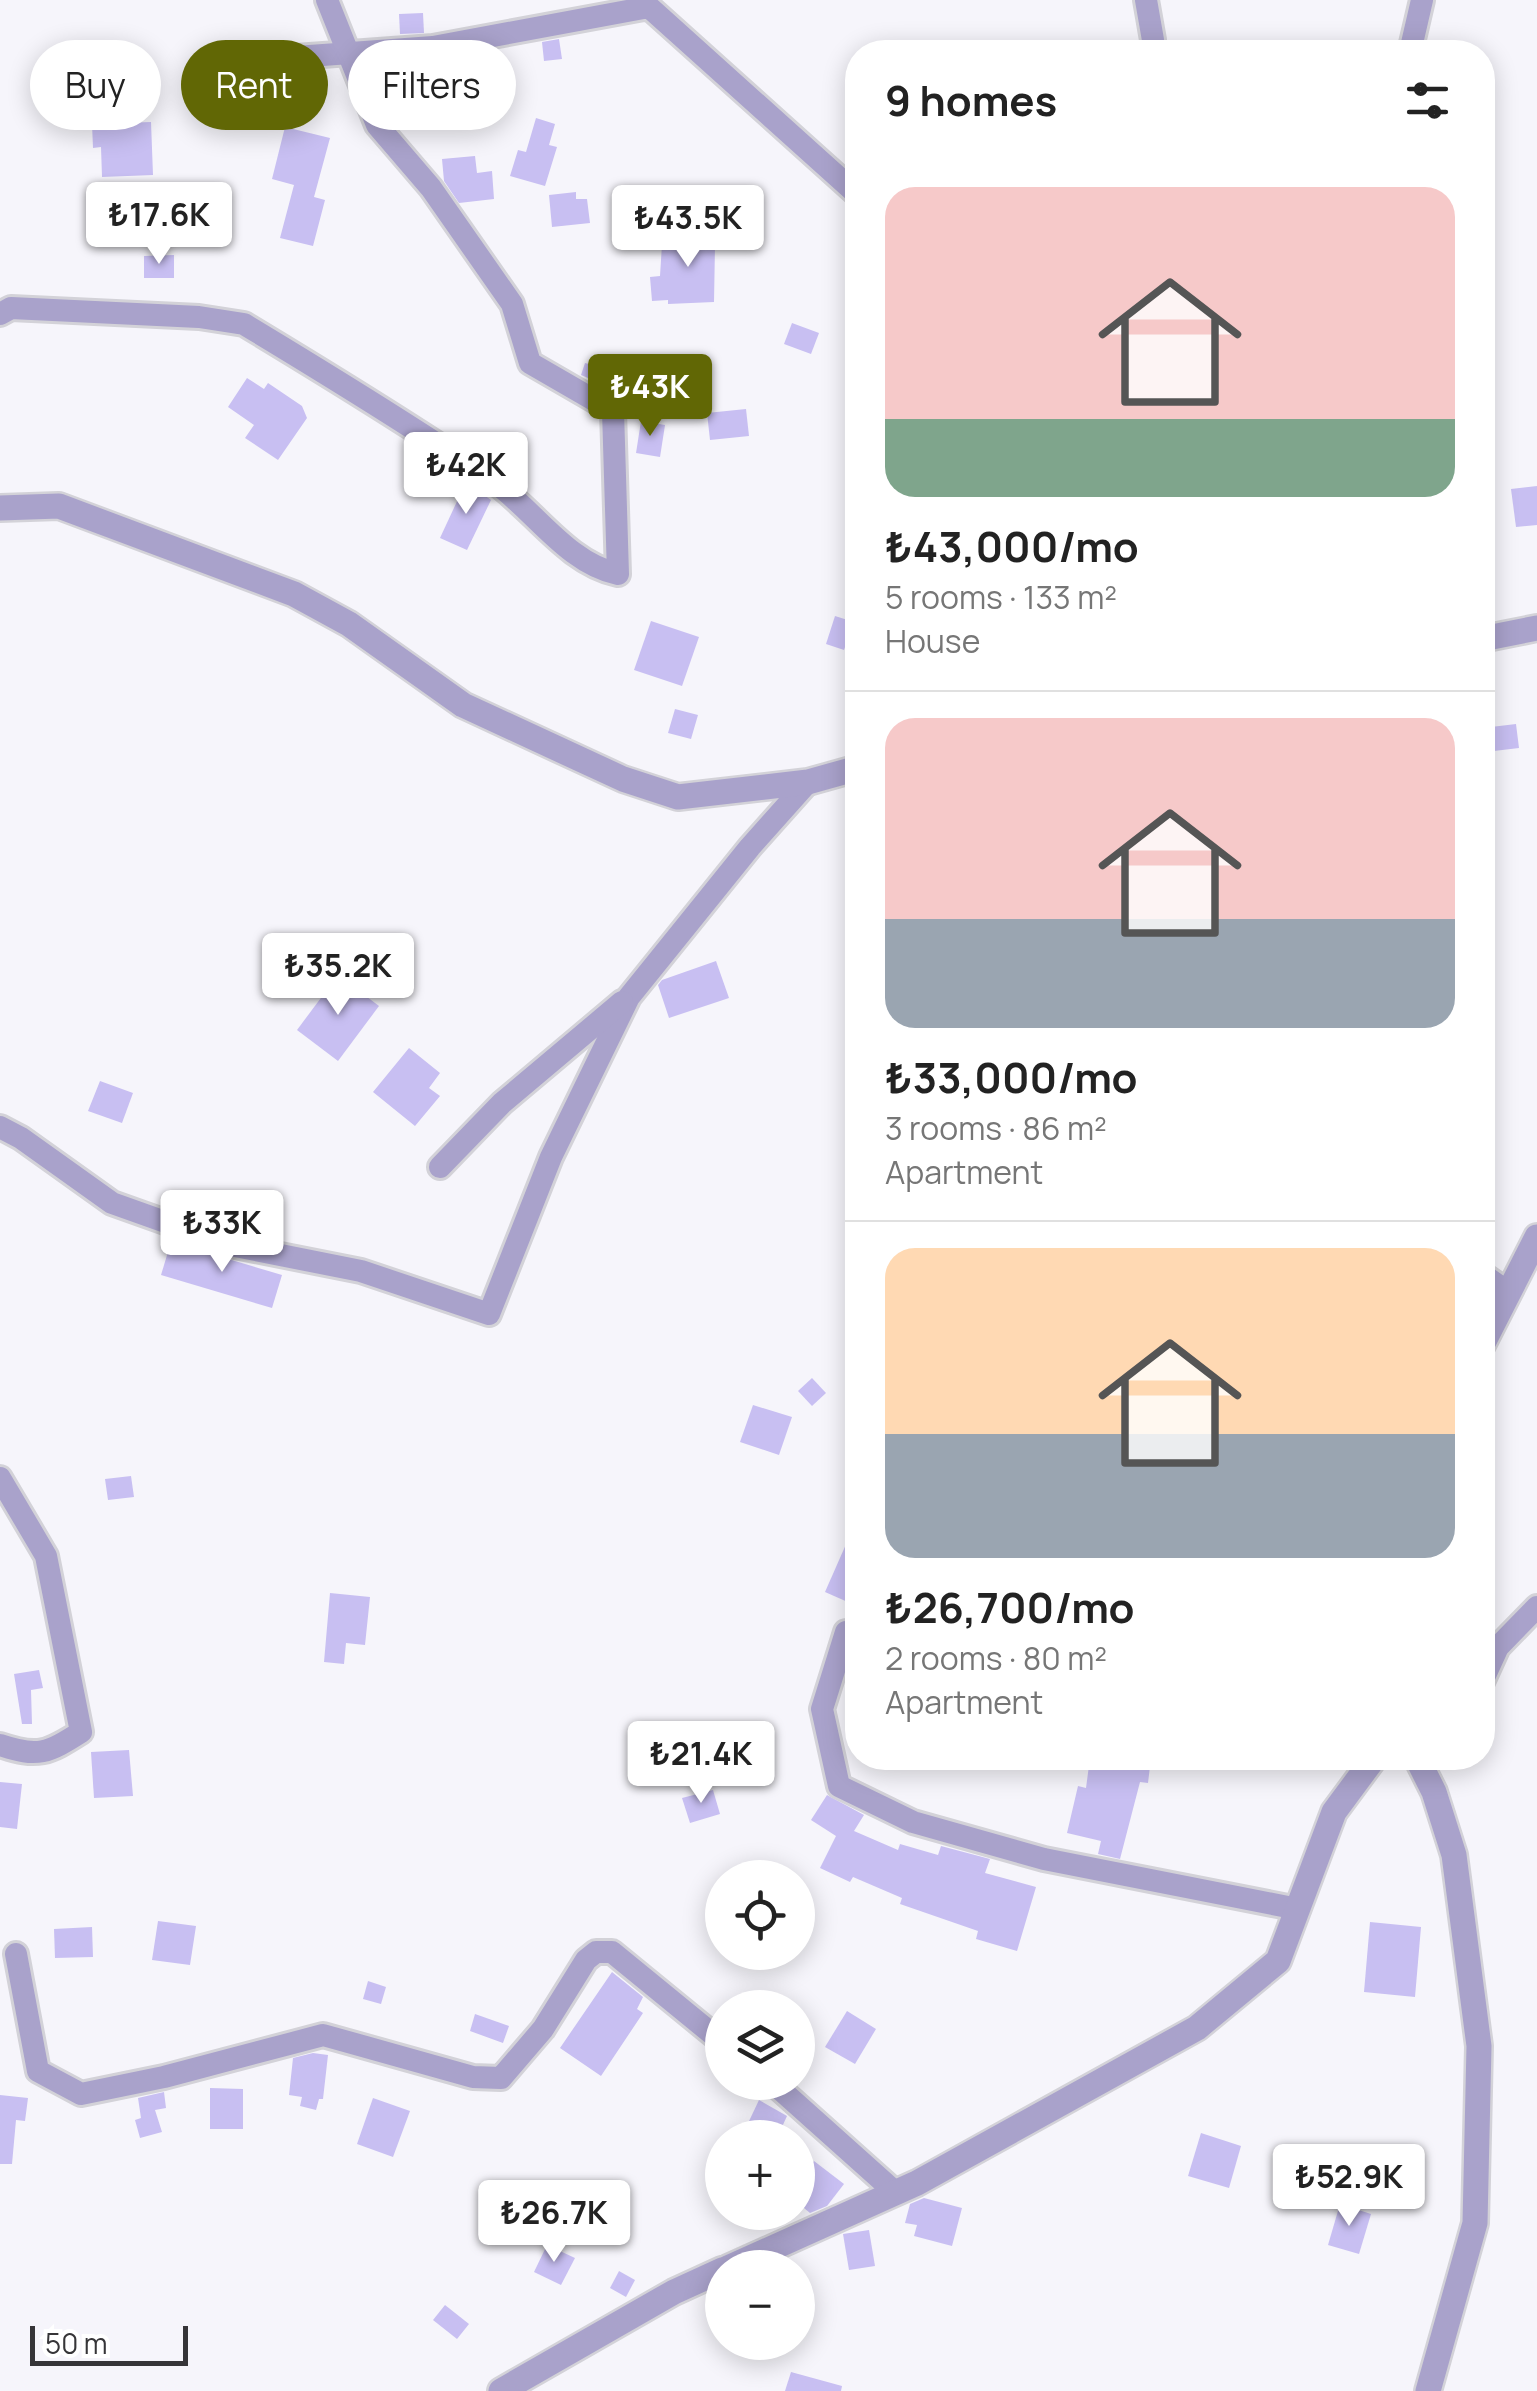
<!DOCTYPE html>
<meta charset="utf-8">
<style>
:root{--surface:#fff;--page:#f6f6f6;--text:#222;--muted:#767676;--line:#e0e0e0;--accent:#616705}
body{margin:0;font-family:Manrope,sans-serif;background:var(--page);color:var(--text);height:100vh;display:flex;flex-direction:column;font-size:38px;white-space:nowrap}
*{box-sizing:border-box;margin:0}
p{font-size:32px;color:var(--muted)}
.icon{flex:none;width:55px;height:55px;fill:none;stroke:currentColor;stroke-width:2;stroke-linecap:round;stroke-linejoin:round}
.map{position:relative;flex:1;overflow:hidden}
.panel{position:absolute;left:845px;top:40px;width:650px;height:1730px;display:flex;flex-direction:column;background:var(--surface);border-radius:40px;box-shadow:0 5px 25px #0003}
.panel>*{flex:none}
.guide{position:absolute;left:30px;top:40px;width:665px;height:90px;display:flex;gap:20px}
.controls{position:absolute;left:705px;top:1860px;display:grid;gap:20px}
.controls a{display:grid;place-items:center;width:110px;height:110px;border-radius:50%;background:var(--surface);box-shadow:0 5px 25px #0003;font-size:50px}
.scale{position:absolute;left:30px;bottom:25px;width:158px;box-sizing:border-box;padding-left:10px;border:5px solid #363538;border-top:0;font-size:28px;line-height:35px;white-space:nowrap;color:#363538;-webkit-text-stroke:8px #fff;paint-order:stroke}
.price{position:absolute;translate:-50% -85px;padding:0 22px;border-radius:10px;background:#fff;color:#222;font-size:32px;line-height:65px;filter:drop-shadow(0 2px 5px #0008)}
.price::after{content:'';position:absolute;left:50%;top:60px;width:30px;height:22px;margin-left:-15px;background:inherit;clip-path:polygon(0 0,100% 0,50% 100%)}
.price.on{background:var(--accent);color:#fff}
ul{padding:0;list-style:none}
li{display:grid;align-content:center;gap:20px;height:530px;padding:0 40px}
li+li{border-top:2px solid var(--line)}
li span{display:grid;place-items:center;height:310px;border-radius:30px;color:#555}
li>.icon{margin-inline-start:auto}
span .icon{width:180px;height:180px;fill:#fffc;stroke-width:1}
li b{font-size:42px}
h2{display:flex;justify-content:space-between;align-items:center;height:120px;padding:0 40px;font-size:42px}
.chip{padding:0 35px;border-radius:45px;background:var(--surface);box-shadow:0 5px 25px #0003;font-size:35px;line-height:90px}
.chip.on{background:var(--accent);color:#fff}
.map>svg:first-child{display:block}
.building{fill:#c8bff2}
.lines{fill:none;stroke-linecap:round;stroke-linejoin:round}
.minor-casing{stroke:#d3d2d8;stroke-width:28}
.tertiary-casing{stroke:#d3d2d8;stroke-width:30}
.minor{stroke:#a9a2cb;stroke-width:22}
.tertiary{stroke:#a9a2cb;stroke-width:25}
</style>
<div class="map">
<svg width="1537" height="2391" viewBox="0 0 1537 2391">
<rect width="100%" height="100%" fill="#f6f5fb"/>
<!-- building -->
<g class="building">
<path d="M 423,13 L 424,33 L 400,34 L 399,14 Z"/>
<path d="M 559,39 L 562,59 L 544,61 L 542,42 Z"/>
<rect x="392" y="66" width="17" height="31"/>
<path d="M 536,118 L 555,124 L 549,145 L 557,147 L 545,186 L 510,176 L 518,150 L 526,152 Z"/>
<path d="M 151,122 L 153,175 L 102,177 L 101,147 L 93,148 L 92,124 Z"/>
<path d="M 285,127 L 330,138 L 314,197 L 325,200 L 313,246 L 280,238 L 294,185 L 272,179 Z"/>
<path d="M 475,156 L 477,173 L 492,171 L 494,199 L 459,203 L 444,181 L 442,159 Z"/>
<path d="M 576,192 L 576,199 L 587,199 L 590,223 L 552,227 L 549,195 Z"/>
<path d="M 718,227 L 723,243 L 715,246 L 714,302 L 668,304 L 668,300 L 652,301 L 650,277 L 660,276 L 662,244 Z"/>
<path d="M 174,255 L 174,278 L 144,278 L 144,256 Z"/>
<path d="M 792,323 L 819,333 L 811,354 L 784,344 Z"/>
<path d="M 585,363 L 623,373 L 618,391 L 581,375 Z"/>
<path d="M 247,378 L 264,389 L 268,383 L 302,406 L 307,418 L 278,460 L 245,438 L 254,425 L 228,407 Z"/>
<path d="M 746,409 L 749,436 L 710,440 L 707,413 Z"/>
<path d="M 641,421 L 665,425 L 660,457 L 636,453 Z"/>
<path d="M 466,482 L 491,500 L 467,550 L 440,538 Z"/>
<path d="M 1537,486 L 1537,525 L 1516,527 L 1511,489 Z"/>
<path d="M 835,616 L 854,622 L 844,650 L 826,644 Z"/>
<path d="M 651,621 L 699,637 L 682,686 L 634,670 Z"/>
<path d="M 675,709 L 698,715 L 691,739 L 668,733 Z"/>
<path d="M 1516,724 L 1519,748 L 1494,751 L 1491,727 Z"/>
<path d="M 716,961 L 729,998 L 669,1018 L 658,985 L 662,980 Z"/>
<path d="M 338,975 L 379,1006 L 338,1061 L 297,1030 Z"/>
<path d="M 409,1048 L 440,1073 L 429,1088 L 440,1096 L 415,1126 L 373,1092 Z"/>
<path d="M 100,1081 L 133,1093 L 122,1123 L 88,1111 Z"/>
<path d="M 171,1242 L 282,1275 L 272,1308 L 161,1275 Z"/>
<path d="M 812,1378 L 826,1393 L 812,1406 L 798,1391 Z"/>
<path d="M 753,1405 L 792,1417 L 779,1455 L 740,1442 Z"/>
<path d="M 131,1476 L 134,1497 L 108,1500 L 105,1479 Z"/>
<path d="M 858,1517 L 858,1585 L 850,1603 L 825,1592 Z"/>
<path d="M 330,1593 L 370,1597 L 365,1645 L 346,1643 L 344,1664 L 324,1662 Z"/>
<path d="M 39,1670 L 43,1688 L 31,1690 L 32,1724 L 22,1724 L 14,1674 Z"/>
<path d="M 129,1750 L 133,1796 L 94,1798 L 91,1752 Z"/>
<path d="M 1090,1758 L 1151,1758 L 1148,1783 L 1140,1782 L 1120,1859 L 1098,1854 L 1101,1841 L 1067,1833 L 1078,1786 L 1086,1788 Z"/>
<path d="M 0,1782 L 22,1784 L 17,1829 L 0,1827 Z"/>
<path d="M 713,1790 L 720,1814 L 690,1823 L 682,1798 Z"/>
<path d="M 827,1795 L 864,1815 L 854,1831 L 898,1850 L 900,1844 L 938,1855 L 941,1846 L 990,1859 L 985,1873 L 1036,1887 L 1017,1951 L 976,1939 L 978,1931 L 900,1904 L 902,1898 L 853,1877 L 850,1882 L 820,1868 L 836,1836 L 811,1820 Z"/>
<path d="M 158,1921 L 196,1926 L 190,1965 L 152,1960 Z"/>
<path d="M 1370,1922 L 1421,1927 L 1415,1997 L 1364,1992 Z"/>
<path d="M 92,1927 L 93,1957 L 55,1958 L 54,1929 Z"/>
<path d="M 612,1972 L 643,1997 L 637,2009 L 643,2013 L 601,2076 L 560,2048 Z"/>
<path d="M 368,1981 L 386,1987 L 381,2004 L 363,1999 Z"/>
<path d="M 847,2011 L 876,2029 L 855,2064 L 825,2047 Z"/>
<path d="M 475,2014 L 509,2026 L 503,2043 L 470,2031 Z"/>
<path d="M 313,2053 L 328,2055 L 323,2099 L 319,2099 L 316,2110 L 300,2106 L 302,2097 L 289,2095 L 293,2058 Z"/>
<path d="M 210,2088 L 243,2089 L 243,2129 L 210,2129 Z"/>
<path d="M 164,2092 L 166,2108 L 155,2110 L 162,2132 L 140,2138 L 135,2120 L 141,2118 L 138,2098 Z"/>
<path d="M 0,2095 L 28,2098 L 25,2121 L 16,2120 L 12,2164 L 0,2164 Z"/>
<path d="M 373,2098 L 410,2111 L 393,2157 L 357,2144 Z"/>
<path d="M 759,2100 L 787,2116 L 777,2138 L 741,2138 Z"/>
<path d="M 1201,2133 L 1241,2146 L 1229,2188 L 1188,2176 Z"/>
<path d="M 814,2161 L 844,2184 L 827,2206 L 810,2213 L 798,2203 L 798,2182 Z"/>
<path d="M 1283,2175 L 1309,2182 L 1304,2203 L 1278,2196 Z"/>
<path d="M 924,2198 L 962,2208 L 952,2246 L 914,2236 L 917,2225 L 905,2223 L 910,2204 Z"/>
<path d="M 1340,2204 L 1371,2214 L 1359,2254 L 1328,2245 Z"/>
<path d="M 869,2230 L 875,2266 L 849,2270 L 843,2234 Z"/>
<path d="M 547,2245 L 575,2258 L 561,2285 L 534,2272 Z"/>
<path d="M 619,2271 L 635,2280 L 626,2297 L 610,2288 Z"/>
<path d="M 445,2305 L 469,2324 L 457,2339 L 433,2320 Z"/>
<path d="M 791,2372 L 842,2386 L 841,2391 L 785,2391 Z"/>
</g>
<g class="lines">
<!-- minor casing -->
<g class="minor-casing">
<g id="minor">
<path d="M 1146,0 L 1153,40"/>
<path d="M 1410,52 L 1422,0"/>
<path d="M 227,62 L 433,47 L 649,7 L 858,195"/>
<path d="M 0,314 L 11,308 L 199,317 L 244,324 C 327,374 410,425 490,479 C 533,508 566,563 618,574 L 613,411 L 530,363 L 512,304 L 431,188 L 377,125 L 327,0"/>
<path d="M 0,1127 L 21,1138 L 112,1203 L 230,1245 L 361,1271 L 489,1314 L 551,1157 L 629,997 L 750,847 L 808,782"/>
<path d="M 440,1167 L 502,1103 L 622,1002"/>
<path d="M 1482,1274 L 1509,1293"/>
<path d="M 0,1478 L 46,1556 L 81,1732 C 48,1753 38,1758 0,1745"/>
<path d="M 846,1632 L 822,1709 L 839,1786 L 913,1822 L 1044,1859 L 1298,1909"/>
<path d="M 1482,1682 L 1498,1647 L 1537,1607"/>
<path d="M 16,1954 L 38,2071 L 81,2094 L 164,2077 L 323,2035 L 473,2077 L 501,2078 L 543,2029 L 586,1960 L 596,1952 L 612,1952 L 722,2042"/>
<path d="M 772,2082 L 896,2193"/>
</g>
</g>
<!-- tertiary casing -->
<g class="tertiary-casing">
<g id="tertiary">
<path d="M 0,508 L 59,506 L 294,594 L 349,624 L 463,705 L 623,779 L 678,797 L 808,782 L 858,768"/>
<path d="M 1482,639 L 1537,628"/>
<path d="M 1482,1345 L 1537,1237"/>
<path d="M 1417,1758 L 1434,1792 L 1454,1855 L 1479,2046 L 1475,2223 L 1428,2391"/>
<path d="M 728,2268 L 917,2183 L 1197,2028 L 1278,1961 L 1334,1812 L 1374,1758"/>
<path d="M 501,2391 L 674,2292 L 722,2270"/>
</g>
</g>
<!-- minor -->
<use href="#minor" class="minor"/>
<!-- tertiary -->
<use href="#tertiary" class="tertiary"/>
</g>
</svg>
<div class="controls">
<a><svg class="icon" aria-label="locate" viewBox="0 0 24 24"><circle cx="12" cy="12" r="6"/><path d="M12 2v4M12 18v4M2 12h4M18 12h4"/></svg></a>
<a><svg class="icon" aria-label="layers" viewBox="0 0 24 24"><path d="M12 4l9 5-9 5-9-5zM3 14l9 5 9-5"/></svg></a>
<a>+</a>
<a>−</a>
</div>
<div class="scale">50 m</div>
<b class="price" style="left:159px;top:267px">₺17.6K</b>
<b class="price" style="left:688px;top:270px">₺43.5K</b>
<b class="price on" style="left:650px;top:439px">₺43K</b>
<b class="price" style="left:466px;top:517px">₺42K</b>
<b class="price" style="left:338px;top:1018px">₺35.2K</b>
<b class="price" style="left:222px;top:1275px">₺33K</b>
<b class="price" style="left:701px;top:1806px">₺21.4K</b>
<b class="price" style="left:1349px;top:2229px">₺52.9K</b>
<b class="price" style="left:554px;top:2265px">₺26.7K</b>
<div class="guide">
<a class="chip">Buy</a>
<a class="chip on">Rent</a>
<a class="chip">Filters</a>
</div>
<section class="panel">
<h2>9 homes<svg class="icon" aria-label="filters" viewBox="0 0 24 24"><path d="M4 7h16M4 17h16"/><circle cx="9" cy="7" r="2"/><circle cx="15" cy="17" r="2"/></svg></h2>
<ul>
<li><span style="background:linear-gradient(#f6c9c9 75%,#7fa58c 0)"><svg class="icon" aria-label="home" viewBox="0 0 24 24"><path d="M3 11l9-7 9 7M6 9v11h12V9"/></svg></span><div><b>₺43,000/mo</b><p>5 rooms · 133 m²</p><p>House</p></div></li>
<li><span style="background:linear-gradient(#f6c9c9 65%,#9aa5b1 0)"><svg class="icon" aria-label="home" viewBox="0 0 24 24"><path d="M3 11l9-7 9 7M6 9v11h12V9"/></svg></span><div><b>₺33,000/mo</b><p>3 rooms · 86 m²</p><p>Apartment</p></div></li>
<li><span style="background:linear-gradient(#ffd9b3 60%,#9aa5b1 0)"><svg class="icon" aria-label="home" viewBox="0 0 24 24"><path d="M3 11l9-7 9 7M6 9v11h12V9"/></svg></span><div><b>₺26,700/mo</b><p>2 rooms · 80 m²</p><p>Apartment</p></div></li>
</ul>
</section>
</div>
